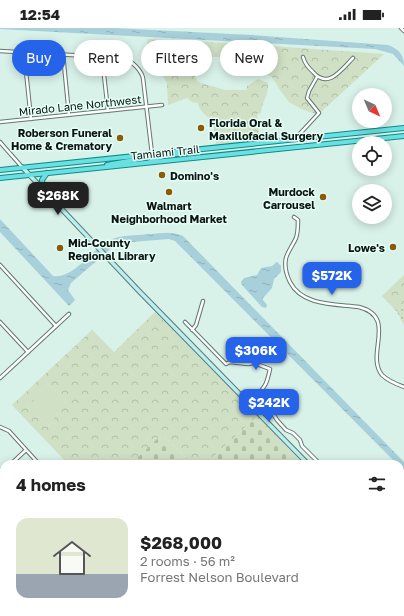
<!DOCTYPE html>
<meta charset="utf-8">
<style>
:root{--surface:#fff;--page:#f6f6f6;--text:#222;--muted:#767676;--line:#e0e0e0;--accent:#2563eb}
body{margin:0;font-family:"Golos Text",sans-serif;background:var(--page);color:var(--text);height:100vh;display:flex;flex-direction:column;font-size:15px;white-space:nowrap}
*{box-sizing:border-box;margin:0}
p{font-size:13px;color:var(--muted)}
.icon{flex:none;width:22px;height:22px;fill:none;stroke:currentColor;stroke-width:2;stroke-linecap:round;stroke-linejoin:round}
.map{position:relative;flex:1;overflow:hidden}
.sheet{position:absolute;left:0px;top:432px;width:404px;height:156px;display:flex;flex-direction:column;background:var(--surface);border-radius:12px 12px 0 0;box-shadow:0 2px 10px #0003}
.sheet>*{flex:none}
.top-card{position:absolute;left:12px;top:12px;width:380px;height:36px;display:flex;gap:8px}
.needle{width:26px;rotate:136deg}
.controls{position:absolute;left:352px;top:60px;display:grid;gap:8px}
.controls a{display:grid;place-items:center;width:40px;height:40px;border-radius:50%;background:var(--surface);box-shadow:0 2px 10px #0003;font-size:20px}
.price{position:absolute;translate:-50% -34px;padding:0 9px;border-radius:8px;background:var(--accent);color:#fff;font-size:13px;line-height:26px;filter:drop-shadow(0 1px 2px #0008)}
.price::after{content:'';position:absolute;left:50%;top:24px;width:12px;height:9px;margin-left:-6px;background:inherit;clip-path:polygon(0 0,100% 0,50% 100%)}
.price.current{background:#222;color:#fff}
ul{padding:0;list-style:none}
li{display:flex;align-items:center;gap:12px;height:100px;padding:0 16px}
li+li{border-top:1px solid var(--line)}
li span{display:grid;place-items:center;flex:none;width:112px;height:80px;border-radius:12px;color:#555}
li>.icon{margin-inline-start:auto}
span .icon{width:48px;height:48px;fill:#fffc;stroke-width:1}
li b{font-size:17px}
h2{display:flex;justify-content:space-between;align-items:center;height:48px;padding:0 16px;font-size:17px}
.pill{padding:0 14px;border-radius:18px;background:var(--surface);box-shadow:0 2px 10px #0003;font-size:14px;line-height:36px}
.pill.current{background:var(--accent);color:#fff}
.status{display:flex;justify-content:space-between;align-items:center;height:28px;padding:0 20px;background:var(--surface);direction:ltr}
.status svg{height:11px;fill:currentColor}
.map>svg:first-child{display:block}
.grass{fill:#cfe0c4}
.forest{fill:url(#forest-crowns);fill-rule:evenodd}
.cemetery{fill:url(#cemetery-stones)}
.park{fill:url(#park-dots)}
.water{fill:url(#water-ripples)}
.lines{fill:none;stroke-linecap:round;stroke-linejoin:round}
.street-casing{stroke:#627871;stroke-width:4.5}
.secondary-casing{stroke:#627871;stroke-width:5.5}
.primary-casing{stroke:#0a8c8b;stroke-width:6}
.street{stroke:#fff;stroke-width:2.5}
.secondary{stroke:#b6f0f0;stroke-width:3.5}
.primary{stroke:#6ce0e0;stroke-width:4}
.poi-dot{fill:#8d5a06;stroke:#e5fef6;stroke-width:1.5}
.labels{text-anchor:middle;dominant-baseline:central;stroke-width:3;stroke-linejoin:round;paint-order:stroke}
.street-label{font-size:11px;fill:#0b1411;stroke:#e5fef6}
.poi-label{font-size:11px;font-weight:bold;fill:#0b1411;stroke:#e5fef6;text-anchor:start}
</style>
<div class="status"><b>12:54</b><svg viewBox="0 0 49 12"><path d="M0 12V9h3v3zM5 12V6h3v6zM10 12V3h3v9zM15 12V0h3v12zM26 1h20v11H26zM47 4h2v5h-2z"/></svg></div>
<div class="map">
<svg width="404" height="588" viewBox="0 0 404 588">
<defs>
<pattern id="forest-crowns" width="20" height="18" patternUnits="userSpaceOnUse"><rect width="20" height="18" fill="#cfe0c4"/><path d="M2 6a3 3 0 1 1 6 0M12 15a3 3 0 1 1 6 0" fill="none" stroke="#b0bfa7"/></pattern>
<pattern id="cemetery-stones" width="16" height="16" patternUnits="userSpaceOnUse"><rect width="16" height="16" fill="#cfe0c4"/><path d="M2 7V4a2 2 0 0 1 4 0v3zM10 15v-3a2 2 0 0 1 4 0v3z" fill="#b0bfa7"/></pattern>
<pattern id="park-dots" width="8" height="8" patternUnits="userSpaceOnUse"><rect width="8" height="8" fill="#cfe0c4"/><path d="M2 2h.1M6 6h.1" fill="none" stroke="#b0bfa7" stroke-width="1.8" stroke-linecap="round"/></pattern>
<pattern id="water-ripples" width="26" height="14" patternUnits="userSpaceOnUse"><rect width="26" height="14" fill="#a7d0db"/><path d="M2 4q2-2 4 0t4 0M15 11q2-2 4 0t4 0" fill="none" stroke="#8eb2bb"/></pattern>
</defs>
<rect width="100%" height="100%" fill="#d8f1e9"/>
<!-- grass -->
<path class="grass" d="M 46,355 L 66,372 L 49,398 L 28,380 Z"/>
<!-- forest -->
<g class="forest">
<path d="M 148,11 L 244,16 L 384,26 L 320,85 L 319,81 L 308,70 L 310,64 L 318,51 L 330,52 L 334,51 L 355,30 L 353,28 C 342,39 328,60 314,43 C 309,37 306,34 304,27 L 301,28 L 305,38 L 315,49 L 307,62 L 305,70 L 316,83 L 316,86 L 301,81 L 289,74 L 280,62 L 272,49 L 247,36 L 246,33 L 242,33 L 241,29 L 197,29 L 196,35 L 192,37 L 192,43 L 198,54 L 225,62 L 246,62 L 247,58 L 258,51 L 268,55 C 269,69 262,71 261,85 L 257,86 L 259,101 L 258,112 L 216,116 L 213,92 C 207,89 199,83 198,75 L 192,74 L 187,70 L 168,77 L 167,55 L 146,20 Z"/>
<path d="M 404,247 L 404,277 L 397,284 L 382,268 Z"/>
<path d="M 155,284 L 257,388 L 206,436 L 192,436 L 162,406 L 131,436 L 68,436 L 12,377 L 92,302 L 114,324 ZM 46,355 L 66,372 L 49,398 L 28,380 Z"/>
</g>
<!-- cemetery -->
<g class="cemetery">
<path d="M 257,388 L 303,436 L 206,436 Z"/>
<path d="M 162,406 L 192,436 L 131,436 Z"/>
</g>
<!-- park -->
<path class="park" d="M 404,277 L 404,297 L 397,284 Z"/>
<!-- water -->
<g class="water">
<path d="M 0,0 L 114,0 L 251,7 L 388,17 C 399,21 404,27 404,38 L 393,26 L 375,21 L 0,1 Z"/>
<path d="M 0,191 L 53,248 C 75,252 94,216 115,210 C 125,207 141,207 152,206 C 162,205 173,203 183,208 L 404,434 L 404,443 L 400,439 L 400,436 L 397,436 L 175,213 L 169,211 L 119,215 L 115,217 L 71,255 L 68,262 L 75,272 L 69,278 L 0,204 Z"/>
<path d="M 277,234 L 281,238 L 281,244 L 274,251 L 272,260 L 263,270 L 263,272 L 267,277 L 266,280 L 262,279 L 242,257 L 241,254 L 244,250 L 257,247 L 261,240 L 272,238 Z"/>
</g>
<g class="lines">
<!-- street casing -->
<g class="street-casing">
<g id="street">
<path d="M 401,0 L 404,3"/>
<path d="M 0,23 L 124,30 C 132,33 141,42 143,50 L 152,126"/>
<path d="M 24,24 L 31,91"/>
<path d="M 63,26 L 69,87"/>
<path d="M 102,29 L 108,83"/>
<path d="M 303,29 C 305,36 308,39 313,44 C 328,62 342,41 353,30"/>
<path d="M 0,94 L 162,77"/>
<path d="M 295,111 L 319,85 L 307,70 L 309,63 L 317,49"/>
<path d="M 0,114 L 22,139"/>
<path d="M 294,189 L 298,192 C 298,198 298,205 296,210 C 293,217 288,223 286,230 C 284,239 286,246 290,254 C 302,278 335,276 359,279 C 398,289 365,326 382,347 C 388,353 396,356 404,359"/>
<path d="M 0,237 L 56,298"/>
<path d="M 0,294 L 28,324"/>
<path d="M 185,294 L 226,336 L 230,334 L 248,336 L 254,335 L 270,341 C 267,355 266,358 256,368 L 272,384 L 277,392 L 286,402 L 293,405 L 300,412 L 302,418 L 320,436"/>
<path d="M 192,302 L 196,297 L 203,273"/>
<path d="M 0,350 L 69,286"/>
<path d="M 0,399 L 9,403 L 39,436"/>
<path d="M 11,436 L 26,422"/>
<path d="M 0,446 L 4,443"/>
<path d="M 0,499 L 4,495"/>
<path d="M 0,552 L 4,548"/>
<path d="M 400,561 L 404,557"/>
<path d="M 69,584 L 73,588"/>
<path d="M 175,584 L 178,588"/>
<path d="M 323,584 L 326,588"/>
<path d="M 391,584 L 394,588"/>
<path d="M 18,588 L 22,584"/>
<path d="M 127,588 L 128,584"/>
</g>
</g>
<!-- secondary casing -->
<g class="secondary-casing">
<g id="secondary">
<path d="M 22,139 L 139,263 L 308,436"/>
<path d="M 400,488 L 404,485"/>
<path d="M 400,530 L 404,534"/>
<path d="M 293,588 L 297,584"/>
</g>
</g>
<!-- primary casing -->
<g class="primary-casing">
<g id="primary">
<path d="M 150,134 C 158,126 182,127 194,123"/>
<path d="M 107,137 C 118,134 144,132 151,127"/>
<path d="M 0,142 L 404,100"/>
<path d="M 0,150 L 404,108"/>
<path d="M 43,161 L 42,152 L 47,145"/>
</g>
</g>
<!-- street -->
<use href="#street" class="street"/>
<!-- secondary -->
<use href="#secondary" class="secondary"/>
<!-- primary -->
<use href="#primary" class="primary"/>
</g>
<!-- markers -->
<g class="poi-dot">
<circle cx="201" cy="100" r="4"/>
<circle cx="120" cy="110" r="4"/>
<circle cx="162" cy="147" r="4"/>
<circle cx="169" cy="164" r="4"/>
<circle cx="323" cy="169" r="4"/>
<circle cx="393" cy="219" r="4"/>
<circle cx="60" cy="220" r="4"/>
</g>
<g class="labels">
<!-- street labels -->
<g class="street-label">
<text transform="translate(80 77) rotate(-6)">Mirado Lane Northwest</text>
<text transform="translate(165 124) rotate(-6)">Tamiami Trail</text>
</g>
<!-- poi labels -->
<g class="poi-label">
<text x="209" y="94">Florida Oral &amp;<tspan x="209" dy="13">Maxillofacial Surgery</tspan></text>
<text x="112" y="104" text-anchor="end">Roberson Funeral<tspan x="112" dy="13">Home &amp; Crematory</tspan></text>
<text x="170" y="147">Domino's</text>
<text x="315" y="163" text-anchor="end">Murdock<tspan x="315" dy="13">Carrousel</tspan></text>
<text x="169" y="177" text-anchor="middle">Walmart<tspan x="169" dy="13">Neighborhood Market</tspan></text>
<text x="68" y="214">Mid-County<tspan x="68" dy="13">Regional Library</tspan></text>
<text x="385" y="219" text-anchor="end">Lowe's</text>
</g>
</g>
</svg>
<div class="controls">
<a><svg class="needle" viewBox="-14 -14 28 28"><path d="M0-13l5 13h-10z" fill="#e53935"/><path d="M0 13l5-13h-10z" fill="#767676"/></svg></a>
<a><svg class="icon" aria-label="locate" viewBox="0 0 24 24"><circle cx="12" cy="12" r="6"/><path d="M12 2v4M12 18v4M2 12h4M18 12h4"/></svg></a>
<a><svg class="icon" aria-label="layers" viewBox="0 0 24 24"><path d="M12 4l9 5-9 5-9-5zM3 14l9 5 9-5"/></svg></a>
</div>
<b class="price current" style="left:58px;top:188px">$268K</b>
<b class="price" style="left:332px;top:268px">$572K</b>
<b class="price" style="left:256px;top:343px">$306K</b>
<b class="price" style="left:269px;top:395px">$242K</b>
<div class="top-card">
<a class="pill current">Buy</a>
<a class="pill">Rent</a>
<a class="pill">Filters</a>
<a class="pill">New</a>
</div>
<section class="sheet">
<h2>4 homes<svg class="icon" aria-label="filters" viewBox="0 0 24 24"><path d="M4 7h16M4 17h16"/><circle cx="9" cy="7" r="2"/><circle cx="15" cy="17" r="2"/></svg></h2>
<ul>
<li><span style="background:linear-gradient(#dfe7d0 70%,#9aa5b1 0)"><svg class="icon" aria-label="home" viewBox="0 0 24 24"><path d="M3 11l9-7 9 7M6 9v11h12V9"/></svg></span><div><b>$268,000</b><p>2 rooms · 56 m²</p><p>Forrest Nelson Boulevard</p></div></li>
</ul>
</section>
</div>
